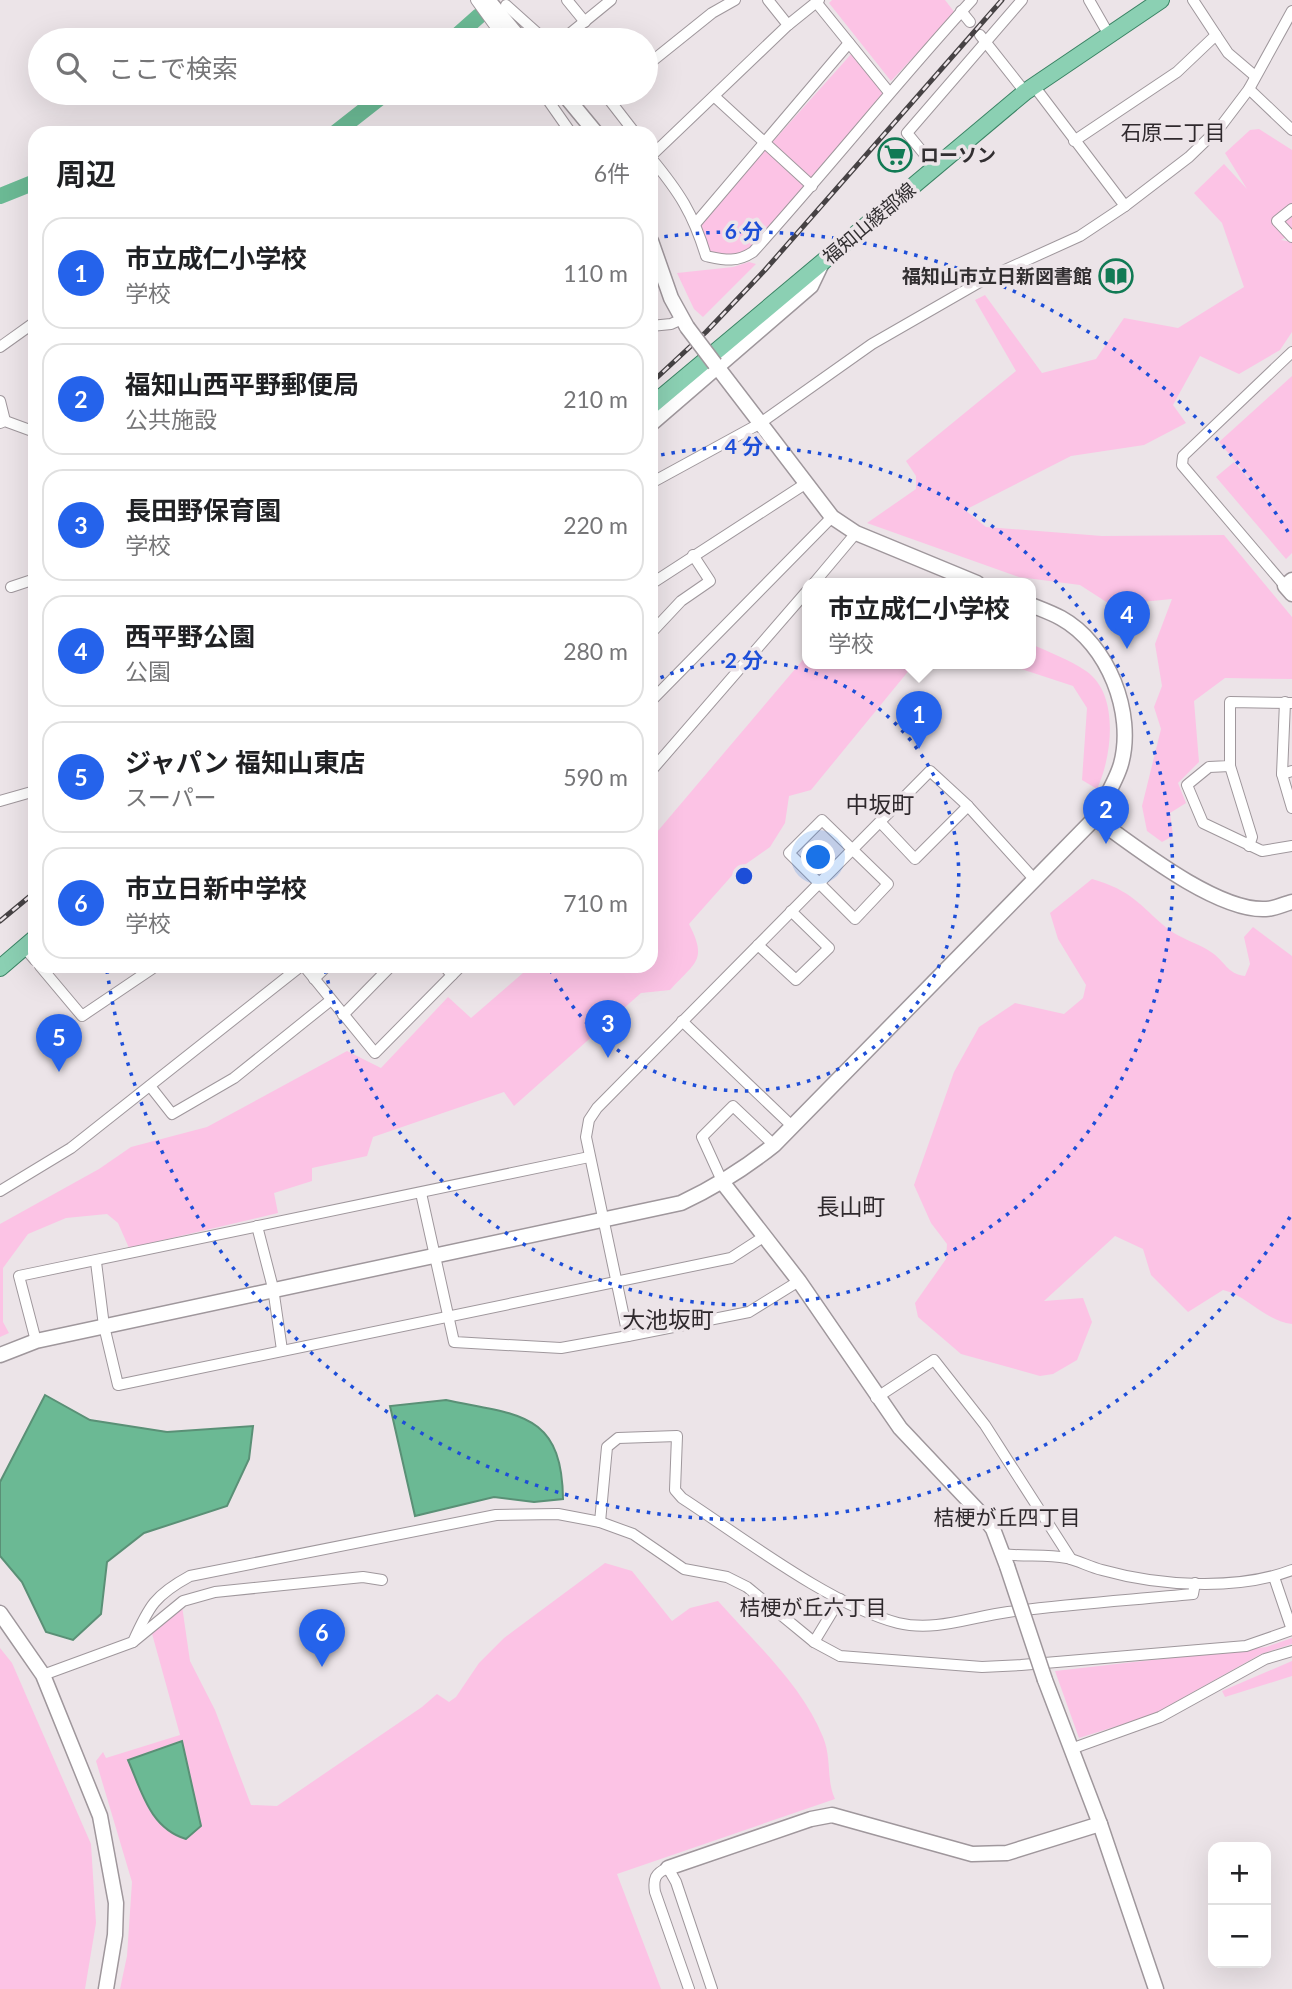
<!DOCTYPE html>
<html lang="ja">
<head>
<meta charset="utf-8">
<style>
  :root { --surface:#fff; --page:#f2f2f2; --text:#202124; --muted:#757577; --line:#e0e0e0; --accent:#2563eb }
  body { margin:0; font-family:Lato,"Noto Sans JP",sans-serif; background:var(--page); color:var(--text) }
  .controls { position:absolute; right:21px; bottom:21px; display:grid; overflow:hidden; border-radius:14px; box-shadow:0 7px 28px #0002 }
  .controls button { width:63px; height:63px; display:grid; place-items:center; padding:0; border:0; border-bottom:2px solid var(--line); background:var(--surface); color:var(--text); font:35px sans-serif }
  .you { position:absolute; left:819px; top:858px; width:24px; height:24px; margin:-18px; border:5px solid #fff; border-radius:50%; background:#1a73e8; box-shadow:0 0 0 10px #1a73e833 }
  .badge { display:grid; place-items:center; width:46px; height:46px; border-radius:50%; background:var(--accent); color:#fff; font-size:23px; font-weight:700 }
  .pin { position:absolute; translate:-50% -58px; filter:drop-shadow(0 2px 4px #0008) }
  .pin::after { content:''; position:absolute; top:37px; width:24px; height:21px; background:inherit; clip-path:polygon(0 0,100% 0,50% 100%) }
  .popup { position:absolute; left:802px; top:578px; width:234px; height:91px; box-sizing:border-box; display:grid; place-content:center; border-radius:14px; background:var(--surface); filter:drop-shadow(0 2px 5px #0005); font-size:23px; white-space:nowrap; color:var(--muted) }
  .popup b { font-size:26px; color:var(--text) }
  .popup::after { content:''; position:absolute; left:50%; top:100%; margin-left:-14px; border:14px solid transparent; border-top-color:var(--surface) }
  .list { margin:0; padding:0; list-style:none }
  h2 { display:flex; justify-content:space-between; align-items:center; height:91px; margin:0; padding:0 28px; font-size:30px }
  h2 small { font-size:23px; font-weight:400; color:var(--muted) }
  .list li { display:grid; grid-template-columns:46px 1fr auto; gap:21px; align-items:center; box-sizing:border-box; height:112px; margin:0 14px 14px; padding:0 14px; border:2px solid var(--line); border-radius:21px }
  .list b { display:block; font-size:26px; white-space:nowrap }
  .list p { margin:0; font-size:23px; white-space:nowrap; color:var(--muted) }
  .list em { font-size:23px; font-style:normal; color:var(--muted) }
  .icon { flex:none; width:38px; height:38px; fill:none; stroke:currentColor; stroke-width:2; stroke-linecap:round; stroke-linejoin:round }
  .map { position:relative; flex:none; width:1292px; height:1989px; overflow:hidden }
  .search { position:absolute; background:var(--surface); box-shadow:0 7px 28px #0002; left:28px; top:28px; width:630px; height:77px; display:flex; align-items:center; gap:18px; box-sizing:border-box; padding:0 24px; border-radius:38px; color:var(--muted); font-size:26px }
  .panel { position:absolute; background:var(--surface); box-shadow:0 7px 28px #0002; left:28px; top:126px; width:630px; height:847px; border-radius:21px }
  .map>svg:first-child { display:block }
  .green { fill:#fcc3e5 }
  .water { fill:#6bb994; stroke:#5a9076; stroke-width:2 }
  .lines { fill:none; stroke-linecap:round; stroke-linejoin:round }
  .river { stroke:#6bb994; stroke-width:16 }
  .street-casing { stroke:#9f979c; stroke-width:12 }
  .secondary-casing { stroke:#9f979c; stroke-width:17 }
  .primary-casing { stroke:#3a8364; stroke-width:18 }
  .street { stroke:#fff; stroke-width:10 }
  .secondary { stroke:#fff; stroke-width:14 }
  .primary { stroke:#8bd0b3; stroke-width:16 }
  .rail-casing { stroke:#464244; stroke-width:5 }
  .rail { stroke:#ece4e8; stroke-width:2.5; stroke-dasharray:8; stroke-linecap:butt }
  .secondary-bridge-casing { stroke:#9f979c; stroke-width:17; stroke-linecap:butt }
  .secondary-bridge { stroke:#fff; stroke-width:14 }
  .ring { fill:none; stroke:#1d4ed8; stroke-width:3.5; stroke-dasharray:3.5 7 }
  .labels { text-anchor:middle; stroke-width:7; stroke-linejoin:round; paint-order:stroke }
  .poi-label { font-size:19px; font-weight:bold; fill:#322f31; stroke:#ece4e8; text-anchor:start }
  .street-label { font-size:19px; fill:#322f31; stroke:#ece4e8 }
  .neighbourhood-label { font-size:21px; fill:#2f292d; stroke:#ece4e8 }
  .quarter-label { font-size:23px; fill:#2f292d; stroke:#ece4e8 }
  .centre { fill:#1d4ed8; stroke:#ece4e8; stroke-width:3.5 }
  .ring-label { font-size:21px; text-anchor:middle; font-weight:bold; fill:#1d4ed8; stroke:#ece4e8; stroke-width:7; stroke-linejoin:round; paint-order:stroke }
</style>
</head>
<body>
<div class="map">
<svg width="1292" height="1989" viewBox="0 0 1292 1989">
  <rect width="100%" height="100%" fill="#ece4e8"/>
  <g class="green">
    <path d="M832,0h113l10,13 -64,68 -62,-78z"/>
    <path d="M853,52l35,42 -140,157 -17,5 -21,-4 -10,-29z"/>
    <path d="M1259,129l33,21v84l-11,6 11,2v90l-12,18 -41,24 -39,-18 -27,49 13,18 -42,22 -73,11 -106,54 21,17 116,9 122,-1 68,82v62l-67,-1 -31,23 5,61 -21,21 8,20 -16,10 3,23 -11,6 -15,-11 -5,-25 19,-77 -7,-22 8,-21 -7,-42 17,-45 -61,6 -31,-20 -61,-8 -152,-54 49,-34v-13l-10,-15 110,-90 -41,-71 10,-5 57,78 54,-14 28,-41 54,10 66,-41 -22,-64 -28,-30 30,-29 23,25 -22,-36 25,-23z"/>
    <path d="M749,262l7,2 -53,53 -9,-8 -17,-36 56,-6z"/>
    <path d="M1292,376v177l-6,6 -70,-82 18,-15 54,62 -69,-82z"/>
    <path d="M1031,644c18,8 39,16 55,27 34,23 26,86 11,118l-15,-9 5,-72 -14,-22 -70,-23h28z"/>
    <path d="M807,655v8h108l-104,127 -22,6 -4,27 -15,24 -34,24 -47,53c19,37 6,38 -19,66l-29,3 -127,113 -10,-14 -131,45 -6,19 -55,12v13l-38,12 4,20 -149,35 -11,-25 -11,-9 -41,4 -38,16 -25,34v54l6,11 -9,4v-113l99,-55 32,-22 76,-20 140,-76 34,17 67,-71 23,21 60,-52h120v-127z"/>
    <path d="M1092,879c41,12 46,25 76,50 13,10 30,14 43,23 14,9 16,22 34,24l5,-12 -6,-27 9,-10 39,29v368c-27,-3 -44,-28 -69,-34l-35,22 -37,-37 -8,-26 -28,-13 -71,65 39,-3 9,24 -15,38 -24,14 -13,2 -79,-22 -43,-37 -3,-14 31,-44 1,-15 -16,-21 -17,-38 40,-113 25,-45 36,-24 49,11 19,-16 3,-13 -28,-46 -8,-26z"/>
    <path d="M605,1563l27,8 40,50 18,-13 28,-7c37,42 84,84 105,136 9,22 3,43 12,62l-218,75 44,115h-541l7,-33 5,-74 -36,-121 7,-9 3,6 74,-23 -29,-105 31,-24 8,55 25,49 36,95 26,1 145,-99 15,-13 12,8 7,-5 23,-34 25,-25z"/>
    <path d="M1292,1638v6l-31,10 -109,61 -73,23 -24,-67 211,-24z"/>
    <path d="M0,1648l12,15 79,181 5,79 -11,66h-85z"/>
    <path d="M1292,1661v15l-67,21 -3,-6z"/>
  </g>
  <g class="water">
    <path d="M45,1395l45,25 77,12 86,-6 -4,33 -22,47 -83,27 -37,29 -6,52 -28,26 -27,-8 -24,-50 -22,-26v-74z"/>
    <path d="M446,1400c71,15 116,11 117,99l-29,3 -40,-5 -79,19 -25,-110z"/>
    <path d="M182,1741l19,85 -15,13c-36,-11 -44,-47 -58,-79z"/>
  </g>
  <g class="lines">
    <g class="river">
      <path d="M452,40l27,-24"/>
      <path d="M335,133l51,-40"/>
      <path d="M0,196l35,-14"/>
    </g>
    <defs>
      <g id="street">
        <path d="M476,0l29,40"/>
        <path d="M567,0l18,22"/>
        <path d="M768,0l20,25"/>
        <path d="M1089,0l20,35"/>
        <path d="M816,2l72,89"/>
        <path d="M506,5l39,35"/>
        <path d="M961,11l9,11"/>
        <path d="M980,35l45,57"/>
        <path d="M1216,35l12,18 27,23"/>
        <path d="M562,40l49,-40"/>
        <path d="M646,66l66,-53 23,-13"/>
        <path d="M1034,86l91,120"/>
        <path d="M1249,89l43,41"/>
        <path d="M543,93l28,40"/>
        <path d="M604,93l31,40"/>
        <path d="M715,97l97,89"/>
        <path d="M1074,141l103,-69 39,-37 -23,-35"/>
        <path d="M651,156l137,-131 31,-25"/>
        <path d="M651,158c28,34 42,55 55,98 19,4 30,7 47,-4 75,-83 144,-170 219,-252"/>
        <path d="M934,166l-27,-33 115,-133"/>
        <path d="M1292,209l-15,12 15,16"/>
        <path d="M696,223l153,-180"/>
        <path d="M651,326l20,-2 11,-5"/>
        <path d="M0,347l35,-25"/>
        <path d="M0,401l5,20"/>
        <path d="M0,423l5,-2 30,11"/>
        <path d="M651,483l108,-59 113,-80 113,-65 95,-43 45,-30 64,-49 32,-31 28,-37 43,-78"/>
        <path d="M814,583l42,-50"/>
        <path d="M651,584l154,-100"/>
        <path d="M1285,586l-103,-121 1,-9 109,-104"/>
        <path d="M11,587l24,-8"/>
        <path d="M651,633l30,-32 29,-20 -17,-26"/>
        <path d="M651,701l181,-184"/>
        <path d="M1292,703l-62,-1v64l-21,1 -22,18 16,38 59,28 30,-5"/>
        <path d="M1230,766l22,71 -3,9"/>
        <path d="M651,771l156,-180"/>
        <path d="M1292,771l-10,3 10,34"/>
        <path d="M1282,774l3,-72"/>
        <path d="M0,801l35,-10"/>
        <path d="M822,820l66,64 -33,35 -66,-66z"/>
        <path d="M881,823l34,36 53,-53"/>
        <path d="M758,945l38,35 33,-32 -38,-37"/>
        <path d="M24,947l11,13"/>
        <path d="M40,966l42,50 74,-50"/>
        <path d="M304,966l71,87 86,-87"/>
        <path d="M444,966l8,9"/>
        <path d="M314,979l13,-13"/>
        <path d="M343,1015l48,-49"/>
        <path d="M682,1021l111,106"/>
        <path d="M150,1086l22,28 62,-36 97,-78"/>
        <path d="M723,1183l-21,-46 31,-31 41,39"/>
        <path d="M0,1191l71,-43 230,-182"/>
        <path d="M421,1193l33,149 107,6 67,-12 121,-24 50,-31"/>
        <path d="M257,1226l16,62 9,62"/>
        <path d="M96,1262l8,64 14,59 613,-127 34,-22"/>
        <path d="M628,1336l-42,-199 3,-17 8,-12 333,-337 38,35 67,74"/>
        <path d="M36,1341l-17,-65 570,-119"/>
        <path d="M876,1398l58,-38 51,65 86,134"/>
        <path d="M600,1522l7,-75 11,-9 59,-2 -2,54 7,8c60,39 148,107 216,125 37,9 73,-6 110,-11 61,-8 123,-12 185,-18l2,-11"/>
        <path d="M1003,1554c22,3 42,0 64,4 12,3 23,9 35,12 57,16 135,21 190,0"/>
        <path d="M1274,1577l18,53"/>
        <path d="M133,1642c16,-36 22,-47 57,-66l306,-61 62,-1 42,8 33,12 51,35 43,8 20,10 67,55 26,14 142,11 39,-2 225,-19 46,-16"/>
        <path d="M814,1642l26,-43"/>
        <path d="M43,1675l90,-33 50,-41 32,-9 148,-15 19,3"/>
        <path d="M1071,1749l89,-32 105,-58 27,-8"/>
        <path d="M689,1989l-34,-97c-2,-13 0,-19 13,-24l8,14 36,107"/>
      </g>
      <g id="secondary">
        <path d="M488,0l33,40"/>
        <path d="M563,93l33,40"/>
        <path d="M651,241l20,57 16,29"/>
        <path d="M715,364l117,153 24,16 121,50"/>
        <path d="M651,424l160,-138 11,-23"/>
        <path d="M1292,580l-7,6 7,8"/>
        <path d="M1095,818c39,28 122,94 171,91 8,0 18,-5 26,-7"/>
        <path d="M723,1183l76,98 101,147 84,89 9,12 14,37"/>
        <path d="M0,1355l36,-14 645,-138c34,-16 63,-34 93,-58l321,-327c8,-17 21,-36 26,-54 14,-51 -13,-120 -60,-146 -9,-5 -20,-9 -30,-13"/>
        <path d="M0,1613l43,62 57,141 16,87 -1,32 -9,54"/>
        <path d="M1045,1680l55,144 56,165"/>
        <path d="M668,1868l143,-49 21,-4 140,39 35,-1 93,-29"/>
      </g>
      <g id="primary">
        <path d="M651,406l374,-314 136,-92"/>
        <path d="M0,968l35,-30"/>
      </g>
    </defs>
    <use href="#street" class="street-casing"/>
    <use href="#secondary" class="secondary-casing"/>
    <use href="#primary" class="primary-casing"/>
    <use href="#street" class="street"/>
    <use href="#secondary" class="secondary"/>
    <use href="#primary" class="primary"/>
    <defs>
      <g id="rail">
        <path d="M651,383l55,-51 59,-62 237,-270"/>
        <path d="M0,921l35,-29"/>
      </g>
    </defs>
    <use href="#rail" class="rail-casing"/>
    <use href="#rail" class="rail"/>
    <defs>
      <g id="secondary-bridge">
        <path d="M687,327l28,37"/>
        <path d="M1007,1566l38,114"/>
      </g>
    </defs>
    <use href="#secondary-bridge" class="secondary-bridge-casing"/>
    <use href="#secondary-bridge" class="secondary-bridge"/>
  </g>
  <g class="ring">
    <path d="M651 682A215 215 0 1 1 549 967"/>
    <path d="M651 457A429 429 0 1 1 325 969"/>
    <path d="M1290 1217A644 644 0 0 1 107 971M654 238A644 644 0 0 1 1290 535"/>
  </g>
  <defs>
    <symbol id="supermarket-ring" viewBox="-11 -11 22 22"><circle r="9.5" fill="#ece4e8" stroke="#117a54" stroke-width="1.5"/><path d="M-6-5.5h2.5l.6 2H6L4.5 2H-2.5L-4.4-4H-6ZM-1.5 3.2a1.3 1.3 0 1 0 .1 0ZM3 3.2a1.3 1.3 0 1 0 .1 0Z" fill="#117a54"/></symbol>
    <symbol id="library-ring" viewBox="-11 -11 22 22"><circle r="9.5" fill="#ece4e8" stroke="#117a54" stroke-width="1.5"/><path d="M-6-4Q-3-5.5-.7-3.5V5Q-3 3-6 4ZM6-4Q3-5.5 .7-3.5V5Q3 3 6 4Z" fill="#117a54"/></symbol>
  </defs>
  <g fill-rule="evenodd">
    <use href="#supermarket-ring" x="876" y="136" width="38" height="38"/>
    <use href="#library-ring" x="1097" y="257" width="38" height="38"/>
  </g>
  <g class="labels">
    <g class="poi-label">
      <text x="920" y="162">ローソン</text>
      <text x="1092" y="283" text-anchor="end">福知山市立日新図書館</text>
    </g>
    <g class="street-label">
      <text transform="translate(869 223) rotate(-40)" y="7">福知山綾部線</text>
    </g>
    <g class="neighbourhood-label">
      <text x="1173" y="140">石原二丁目</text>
      <text x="1007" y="1525">桔梗が丘四丁目</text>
      <text x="813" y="1615">桔梗が丘六丁目</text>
    </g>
    <g class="quarter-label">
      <text x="880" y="813">中坂町</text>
      <text x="851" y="1215">長山町</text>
      <text x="668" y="1328">大池坂町</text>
    </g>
  </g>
  <circle cx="744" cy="876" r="10" class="centre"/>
  <g class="ring-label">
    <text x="744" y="239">6 分</text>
    <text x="744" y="454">4 分</text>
    <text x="744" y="668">2 分</text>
  </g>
</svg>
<div class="controls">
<button>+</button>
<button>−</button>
</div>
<div class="you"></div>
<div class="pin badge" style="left:919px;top:749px">1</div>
<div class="popup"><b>市立成仁小学校</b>学校</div>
<div class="pin badge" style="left:1106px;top:844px">2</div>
<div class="pin badge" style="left:608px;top:1058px">3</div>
<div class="pin badge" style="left:1127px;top:649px">4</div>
<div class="pin badge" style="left:59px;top:1072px">5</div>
<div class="pin badge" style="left:322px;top:1667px">6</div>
<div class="search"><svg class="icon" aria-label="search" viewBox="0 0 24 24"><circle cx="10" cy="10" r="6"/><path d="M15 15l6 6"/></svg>ここで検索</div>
<section class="panel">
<h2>周辺<small>6件</small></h2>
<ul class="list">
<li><span class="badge">1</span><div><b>市立成仁小学校</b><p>学校</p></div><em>110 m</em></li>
<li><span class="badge">2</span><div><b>福知山西平野郵便局</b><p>公共施設</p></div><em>210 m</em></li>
<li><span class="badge">3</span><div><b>長田野保育園</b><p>学校</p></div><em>220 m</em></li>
<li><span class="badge">4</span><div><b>西平野公園</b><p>公園</p></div><em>280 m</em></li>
<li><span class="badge">5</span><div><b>ジャパン 福知山東店</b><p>スーパー</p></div><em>590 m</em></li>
<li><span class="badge">6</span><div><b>市立日新中学校</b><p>学校</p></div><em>710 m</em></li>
</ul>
</section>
</div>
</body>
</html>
